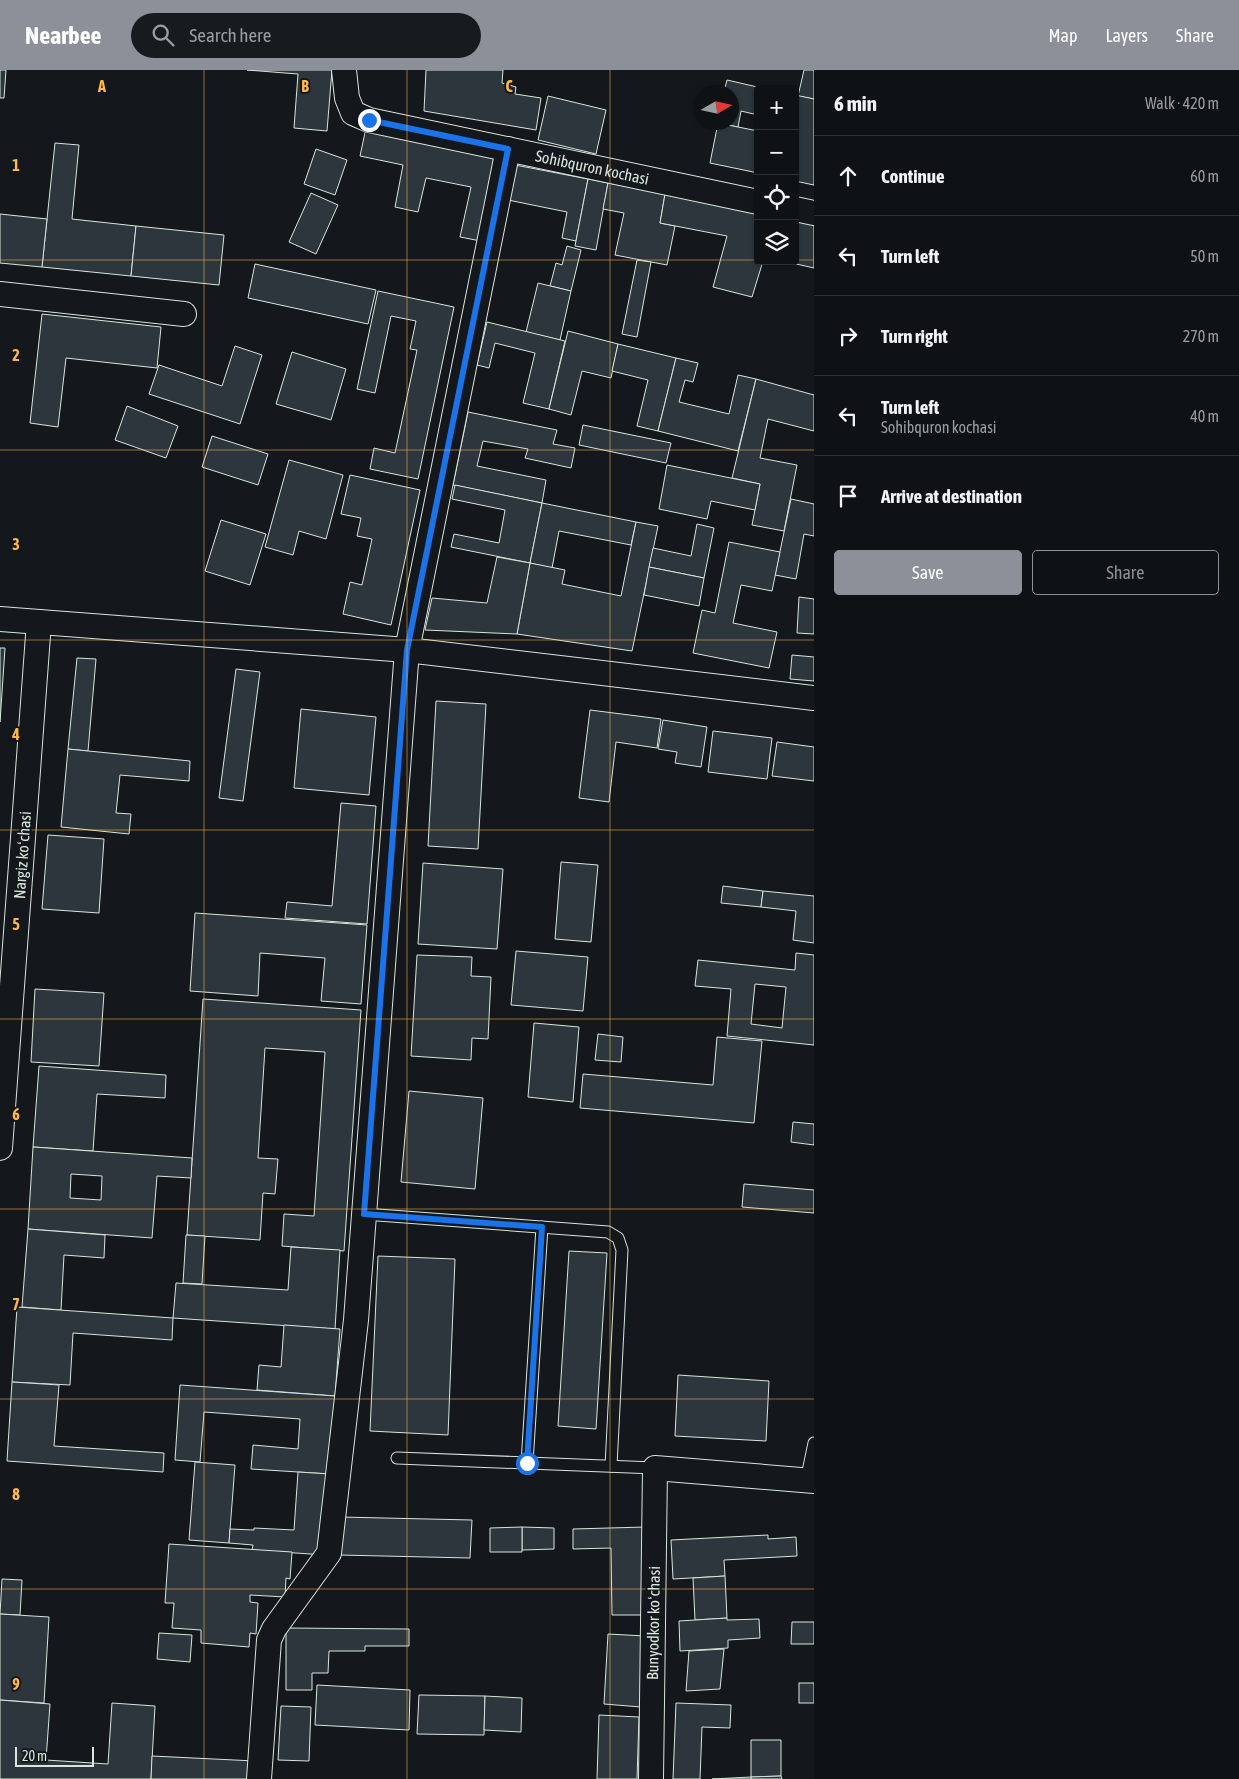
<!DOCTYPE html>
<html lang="en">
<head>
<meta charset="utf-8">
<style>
  :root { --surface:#0f1215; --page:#181b1e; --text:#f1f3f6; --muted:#9b9ea0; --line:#2f3234; --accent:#8c9099 }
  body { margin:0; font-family:"Asap Condensed",sans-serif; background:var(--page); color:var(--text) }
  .controls { position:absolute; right:15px; top:15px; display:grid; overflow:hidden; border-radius:5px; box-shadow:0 1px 4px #0004 }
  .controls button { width:45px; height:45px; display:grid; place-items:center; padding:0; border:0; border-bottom:1px solid var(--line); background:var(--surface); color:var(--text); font:25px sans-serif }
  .compass { position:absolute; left:694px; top:15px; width:45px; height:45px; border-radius:50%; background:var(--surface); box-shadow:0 1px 4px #0004; rotate:81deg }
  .scale { position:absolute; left:15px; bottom:12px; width:79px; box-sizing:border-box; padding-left:5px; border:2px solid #d8e6dc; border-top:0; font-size:14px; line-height:18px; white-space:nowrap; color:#d8e6dc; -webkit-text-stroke:4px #14181c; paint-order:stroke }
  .stop { position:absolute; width:15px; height:15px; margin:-11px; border:4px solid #1a73e8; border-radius:50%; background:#fff }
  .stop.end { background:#1a73e8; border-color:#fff; box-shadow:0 1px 5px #0008 }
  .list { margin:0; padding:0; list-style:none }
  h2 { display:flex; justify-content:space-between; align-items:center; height:65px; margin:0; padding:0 20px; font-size:21px }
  h2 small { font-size:16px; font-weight:400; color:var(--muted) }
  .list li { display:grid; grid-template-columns:32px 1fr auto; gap:15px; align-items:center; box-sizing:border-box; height:80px; padding:0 20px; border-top:1px solid var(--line) }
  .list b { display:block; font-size:19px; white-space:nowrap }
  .list p { margin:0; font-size:16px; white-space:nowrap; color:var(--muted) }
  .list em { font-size:16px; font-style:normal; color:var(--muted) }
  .actions { display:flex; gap:10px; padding:15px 20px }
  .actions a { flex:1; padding:11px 0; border:1px solid var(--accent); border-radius:5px; text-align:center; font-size:18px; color:var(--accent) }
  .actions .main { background:var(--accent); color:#fff }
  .icon { flex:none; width:28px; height:28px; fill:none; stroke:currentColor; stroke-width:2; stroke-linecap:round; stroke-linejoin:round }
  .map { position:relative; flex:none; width:814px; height:1709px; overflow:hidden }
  header { display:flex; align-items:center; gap:30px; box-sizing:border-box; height:70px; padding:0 25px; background:var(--accent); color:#fff }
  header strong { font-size:24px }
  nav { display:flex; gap:28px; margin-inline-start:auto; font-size:18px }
  .search { width:350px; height:45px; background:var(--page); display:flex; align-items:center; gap:12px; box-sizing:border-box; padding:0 18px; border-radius:28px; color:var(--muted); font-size:19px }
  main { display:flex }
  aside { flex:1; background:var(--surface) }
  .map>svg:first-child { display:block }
  .building { fill:#2c363c; stroke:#d8e6dc; fill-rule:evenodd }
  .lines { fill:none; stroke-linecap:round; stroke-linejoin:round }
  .lane-casing { stroke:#d8e6dc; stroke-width:13 }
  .street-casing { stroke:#d8e6dc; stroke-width:26 }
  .lane { stroke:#14181c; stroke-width:11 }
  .street { stroke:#14181c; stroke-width:24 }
  .route { stroke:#1a73e8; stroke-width:6 }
  .grid { fill:none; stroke:#ffb74d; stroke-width:1; stroke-opacity:0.55 }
  .labels { text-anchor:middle; stroke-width:4; stroke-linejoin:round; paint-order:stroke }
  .street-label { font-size:16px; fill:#d8e6dc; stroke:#14181c }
  .grid-label { font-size:16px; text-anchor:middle; font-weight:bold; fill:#ffb74d; stroke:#14181c; stroke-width:4; stroke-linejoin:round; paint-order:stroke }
</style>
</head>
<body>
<header>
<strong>Nearbee</strong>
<div class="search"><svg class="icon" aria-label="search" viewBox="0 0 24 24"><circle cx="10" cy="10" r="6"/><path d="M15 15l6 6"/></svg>Search here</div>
<nav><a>Map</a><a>Layers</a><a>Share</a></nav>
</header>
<main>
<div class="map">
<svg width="814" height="1709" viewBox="0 0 814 1709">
  <rect width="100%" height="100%" fill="#14181c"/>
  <g class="building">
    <path d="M0,0h6l-2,28h-4z"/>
    <path d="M247,0h85l-5,61 -33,-3 4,-54z"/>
    <path d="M426,0h77l-1,13 14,4 -1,7 26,4 -5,32 -112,-19z"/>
    <path d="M804,0h10v29l-16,-3z"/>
    <path d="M727,10l39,9h-8v26l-17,-4 -3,16 -20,-4 14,-1v-30h-8z"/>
    <path d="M795,25l19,4v86l-19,-4z"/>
    <path d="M548,26l58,14 -10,44 -58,-14z"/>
    <path d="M718,53l40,8v42l-48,-10z"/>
    <path d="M366,58l137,28 -17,86 -26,-5 11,-50 -45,-9 -8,34 -23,-5 8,-42 -43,-9z"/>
    <path d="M55,73l24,2 -7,74 64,7 -5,50 -89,-9z"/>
    <path d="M316,79l31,11 -12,35 -31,-11z"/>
    <path d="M510,94l78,15 -12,62 -14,-3 5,-26 -64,-13z"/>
    <path d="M588,109l20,4 -12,67 -21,-4z"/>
    <path d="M608,113l57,11 -5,29 15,3 -8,39 -52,-10 9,-42 -21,-4z"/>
    <path d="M311,123l27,12 -22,49 -27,-12z"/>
    <path d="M665,124l93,16v51h5l-11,36 -39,-10 14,-51 -67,-13z"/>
    <path d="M0,144l47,5 -5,48 -42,-4z"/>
    <path d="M795,149l19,4v45l-31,-7h12z"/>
    <path d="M136,156l88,9 -5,50 -88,-9z"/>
    <path d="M567,176l14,4 -10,41 -21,-5 6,-23 6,2z"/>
    <path d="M637,190l14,2 -14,75 -15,-3z"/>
    <path d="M255,194l121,26 -8,34 -120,-26z"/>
    <path d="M538,213l33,8 -11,49 -34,-8z"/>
    <path d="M378,221l76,16 -36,172 -48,-10 4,-21 21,5 22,-103 -7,-1 6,-28 -25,-5 -16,77 -18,-4z"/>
    <path d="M42,244l119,13 -4,41 -91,-10 -8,69 -28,-4z"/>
    <path d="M487,252l78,19 -16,68 -26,-6 12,-50 -40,-10 -6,25 -12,-3z"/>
    <path d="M568,261l50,13 -7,34 -29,-7 -11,44 -22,-6z"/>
    <path d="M618,274l58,14 -18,73 -21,-5 11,-46 -36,-9z"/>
    <path d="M235,276l27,9 -22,69 -91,-30 10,-29 63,21z"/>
    <path d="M292,282l54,17 -15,51 -55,-16z"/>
    <path d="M676,288l22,5 -5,19 -8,-2 -6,22 50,12 9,-39 18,4 -18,72 -80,-20z"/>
    <path d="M756,309l58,16v36l-46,-12 -8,39 37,7 -13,66 -32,-6 8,-41 -28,-6z"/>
    <path d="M127,336l51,20 -12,32 -51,-18z"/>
    <path d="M468,342l89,18 -4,14 22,4 -4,20 -46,-10 3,-9 -45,-8 -6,25 69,14 -4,23 -89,-18z"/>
    <path d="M583,355l88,18 -5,20 -87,-18z"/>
    <path d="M212,366l56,18 -10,31 -56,-18z"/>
    <path d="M289,390l54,15 -17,64 -27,-8 -6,24 -28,-8z"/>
    <path d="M667,395l93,19 -5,26 -44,-9 -4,18 -48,-10z"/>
    <path d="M350,405l70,15 -29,135 -48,-11 7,-32 12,3 10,-46 -15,-3 4,-18 -20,-4z"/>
    <path d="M455,415l87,18 -12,60 -79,-16 3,-13 45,9 6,-33 -53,-11z"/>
    <path d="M791,429l23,5v32l-10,-2 -8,45 -21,-4z"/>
    <path d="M542,433l94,19 -5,23 -72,-14 -7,37 -22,-5z"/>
    <path d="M221,450l45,14 -16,51 -45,-14z"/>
    <path d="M636,452l22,4 -26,125 -115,-17 13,-71 35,7 -3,14 59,12z"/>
    <path d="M697,454l17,4 -10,50 -55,-11 4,-19 38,8z"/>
    <path d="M729,472l51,10 -8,39 -31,-6 -8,38 44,9 -8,36 -76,-15 9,-43 13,3z"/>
    <path d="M497,487l33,6 -13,71 -92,-4 7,-32 55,5z"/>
    <path d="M649,497l55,11 -5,28 -55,-11z"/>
    <path d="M799,527l15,2v35l-17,-1z"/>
    <path d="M0,578h5l-5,74z"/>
    <path d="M792,585l22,2v24l-24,-2z"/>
    <path d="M77,588l19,1 -8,92 -20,-2z"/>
    <path d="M236,599l24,3 -17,129 -24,-3z"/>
    <path d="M436,631l50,3 -8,145 -50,-3z"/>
    <path d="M301,639l75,8 -7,78 -75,-7z"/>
    <path d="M590,640l71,9 -4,29 -41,-6 -7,60 -30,-4z"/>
    <path d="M663,650l44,7 -6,40 -26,-4 2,-11 -19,-3z"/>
    <path d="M713,661l59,7 -5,41 -59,-7z"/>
    <path d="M777,672l37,5v34l-42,-5z"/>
    <path d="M68,679l122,12 -1,20 -69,-6 -4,38 15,1 -2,20 -68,-7z"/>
    <path d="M341,733l35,3 -9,118 -82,-6 2,-16 45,4z"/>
    <path d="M48,765l56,4 -5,74 -57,-4z"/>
    <path d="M561,792l37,3 -7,77 -36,-3z"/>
    <path d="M423,793l80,6 -6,80 -79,-5z"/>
    <path d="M723,816l40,5 -2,16 -40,-4z"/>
    <path d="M763,821l51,5v47l-21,-3 3,-29 -35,-4z"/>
    <path d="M195,843l172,12 -6,79 -40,-3 4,-43 -65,-5 -2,43 -68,-5z"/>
    <path d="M516,881l72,6 -5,54 -72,-6z"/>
    <path d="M796,883l18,2v90l-87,-9 4,-47 -36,-3 3,-26 97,10zM755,914l31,3 -4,41 -31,-4z"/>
    <path d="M417,885l55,2 -1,19 20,1 -3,62 -16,-1 -1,22 -60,-4z"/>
    <path d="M35,919l69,4 -5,73 -68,-4z"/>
    <path d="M203,929l158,11 -17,241 -62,-5 2,-32 30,2 11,-164 -60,-4 -7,110 20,1 -3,35 -12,-1 -3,47 -73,-5z"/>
    <path d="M534,953l45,4 -6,75 -45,-5z"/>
    <path d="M598,964l25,3 -2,25 -26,-2z"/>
    <path d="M717,967l45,4 -8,82 -174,-15 3,-34 130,11z"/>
    <path d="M39,996l127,9 -1,23 -68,-4 -4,57 -60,-4z"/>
    <path d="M409,1021l74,7 -8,91 -74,-7z"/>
    <path d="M793,1052l21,2v21l-23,-3z"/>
    <path d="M33,1077l159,11 -1,20 -34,-2 -5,62 -124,-9zM71,1104l31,2 -1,24 -31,-2z"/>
    <path d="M744,1114l70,6v23l-72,-6z"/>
    <path d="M28,1159l77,6 -1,23 -40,-3 -3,55 -39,-3z"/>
    <path d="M186,1165l19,1 -3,48 -19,-1z"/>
    <path d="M291,1177l49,3 -5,79 -162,-11 3,-35 112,7z"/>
    <path d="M569,1181l38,2 -11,176 -38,-3z"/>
    <path d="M378,1186l77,3 -7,176 -78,-4z"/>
    <path d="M17,1237l156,11 -1,22 -99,-7 -3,52 -58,-3z"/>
    <path d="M284,1255l56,4 -5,67 -78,-6 2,-25 22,2z"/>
    <path d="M678,1305l91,6 -3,60 -91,-5z"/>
    <path d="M12,1312l47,3 -5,61 110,7 -1,19 -156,-11z"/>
    <path d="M180,1315l155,11 -5,78 -79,-5 2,-24 45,4 2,-30 -96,-7 -4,50 -25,-2z"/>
    <path d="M195,1392l40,3 -6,78 -40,-3z"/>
    <path d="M298,1402l32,2 -5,81 -73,-5 1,-5 -24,-2 1,-14 24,1v-2l40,2z"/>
    <path d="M340,1447l132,3 -2,38 -131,-3z"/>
    <path d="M522,1457l32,1v21l-32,1z"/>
    <path d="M522,1457v25h-32v-24z"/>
    <path d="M645,1457l1,88h-34l-1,-67 -38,1v-20z"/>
    <path d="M768,1465v4l28,-2 1,19 -73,4 1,16 -52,3 -2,-39z"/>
    <path d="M169,1474l123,8 -2,27 -4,-1 -1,19 -35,-2v7l8,1 -2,31 -6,-1 -1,14 -48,-4v-13l-29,-2 2,-25h-9z"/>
    <path d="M725,1506l2,42 -32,2 -2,-42z"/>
    <path d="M2,1509l20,1 -2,35 -20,-1z"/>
    <path d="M0,1544l49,3 -5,86 -44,-3z"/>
    <path d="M727,1548v2l32,-1 1,19 -32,2v8l-48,3 -1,-30z"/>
    <path d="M792,1552h22v22h-23z"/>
    <path d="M286,1558l123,1v17h-44v5h-36l-1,22h-16v17h-26z"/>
    <path d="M159,1563l33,2 -2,27 -33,-3z"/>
    <path d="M608,1564l37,2 -4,71 -37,-3z"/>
    <path d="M724,1579l-4,40 -34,2 3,-40z"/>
    <rect x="799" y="1613" width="15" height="20"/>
    <path d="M317,1615l93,5 -1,40 -94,-5z"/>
    <path d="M419,1625l66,1 -1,39 -67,-1z"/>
    <path d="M485,1626l37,2 -1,34 -37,-2z"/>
    <path d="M0,1630l50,4 -4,56 62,4 4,-61 43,3 -4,73h-151z"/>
    <path d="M676,1633l55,2 -1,23 -28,-1 -2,52h-27z"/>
    <path d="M281,1636l30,1 -2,54 -31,-1z"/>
    <path d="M599,1645l40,2 -2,62h-40z"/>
    <path d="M751,1670h30v36l-30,1z"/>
    <path d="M152,1686l103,5 -1,18h-103z"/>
    <path d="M781,1706l1,3h-31v-2z"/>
    <path d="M751,1707v2h-39z"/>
  </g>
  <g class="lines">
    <defs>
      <g id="lane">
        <path d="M364,1144l244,18 10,6 4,12 -11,216"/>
        <path d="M397,1388l258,10"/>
        <path d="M527,1393l15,-236"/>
        <path d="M806,1411l8,-38"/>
      </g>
      <g id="street">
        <path id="s1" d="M344,0l3,28 6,15 16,7 389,82"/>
        <path d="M795,139l19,4"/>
        <path d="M0,224l184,20"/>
        <path d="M0,549l407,31 407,48"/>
        <path d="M0,1078l39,-526"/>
        <path d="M259,1709l10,-139 5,-11 55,-76 27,-233 51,-670 101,-501"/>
        <path d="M651,1709l4,-311 159,13"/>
      </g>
    </defs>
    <use href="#lane" class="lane-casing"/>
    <use href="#street" class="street-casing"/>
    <use href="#lane" class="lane"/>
    <use href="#street" class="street"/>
  </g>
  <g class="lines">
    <path class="route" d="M369,50l139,29 -101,501 -43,564 178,13 -15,236"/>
  </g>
  <path class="grid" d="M204,0v1709M407,0v1709M610,0v1709M0,190h758M795,190h19M0,380h814M0,570h814M0,760h814M0,949h814M0,1139h814M0,1329h814M0,1519h814"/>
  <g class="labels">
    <g class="street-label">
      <text dy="6" stroke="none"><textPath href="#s1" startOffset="290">Sohibquron kochasi</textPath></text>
      <text transform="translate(22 785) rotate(-86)" y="6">Nargiz koʻchasi</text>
      <text transform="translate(653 1553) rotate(-89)" y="6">Bunyodkor koʻchasi</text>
    </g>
  </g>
  <g class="grid-label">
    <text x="102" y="22">A</text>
    <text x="305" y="22">B</text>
    <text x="509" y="22">C</text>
    <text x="16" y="101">1</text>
    <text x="16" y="291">2</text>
    <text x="16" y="480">3</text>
    <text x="16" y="670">4</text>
    <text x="16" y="860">5</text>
    <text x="16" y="1050">6</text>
    <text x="16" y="1240">7</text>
    <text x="16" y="1430">8</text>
    <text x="16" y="1620">9</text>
  </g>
</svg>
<div class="controls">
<button>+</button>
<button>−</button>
<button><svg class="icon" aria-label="locate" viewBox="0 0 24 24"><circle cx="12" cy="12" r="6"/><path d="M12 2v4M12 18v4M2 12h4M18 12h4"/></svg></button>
<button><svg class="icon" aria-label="layers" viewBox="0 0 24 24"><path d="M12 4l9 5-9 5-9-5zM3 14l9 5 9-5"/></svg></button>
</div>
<svg class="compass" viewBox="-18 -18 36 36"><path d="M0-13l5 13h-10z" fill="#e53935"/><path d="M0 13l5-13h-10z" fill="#9b9ea0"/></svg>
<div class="scale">20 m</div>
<div class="stop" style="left:527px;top:1393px"></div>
<div class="stop end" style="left:369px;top:50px"></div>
</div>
<aside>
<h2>6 min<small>Walk · 420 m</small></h2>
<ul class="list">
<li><svg class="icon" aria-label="ahead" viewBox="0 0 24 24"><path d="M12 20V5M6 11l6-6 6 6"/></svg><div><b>Continue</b></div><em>60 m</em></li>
<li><svg class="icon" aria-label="left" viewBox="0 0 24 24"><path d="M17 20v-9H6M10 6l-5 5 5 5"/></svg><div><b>Turn left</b></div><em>50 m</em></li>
<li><svg class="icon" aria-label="right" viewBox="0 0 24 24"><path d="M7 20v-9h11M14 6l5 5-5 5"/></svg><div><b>Turn right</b></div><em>270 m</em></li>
<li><svg class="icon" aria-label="left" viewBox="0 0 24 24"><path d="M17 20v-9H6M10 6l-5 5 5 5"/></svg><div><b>Turn left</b><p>Sohibquron kochasi</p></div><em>40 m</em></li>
<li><svg class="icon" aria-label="arrive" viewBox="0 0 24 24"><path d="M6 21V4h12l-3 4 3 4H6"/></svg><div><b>Arrive at destination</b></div></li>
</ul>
<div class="actions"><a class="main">Save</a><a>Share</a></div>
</aside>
</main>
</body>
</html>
